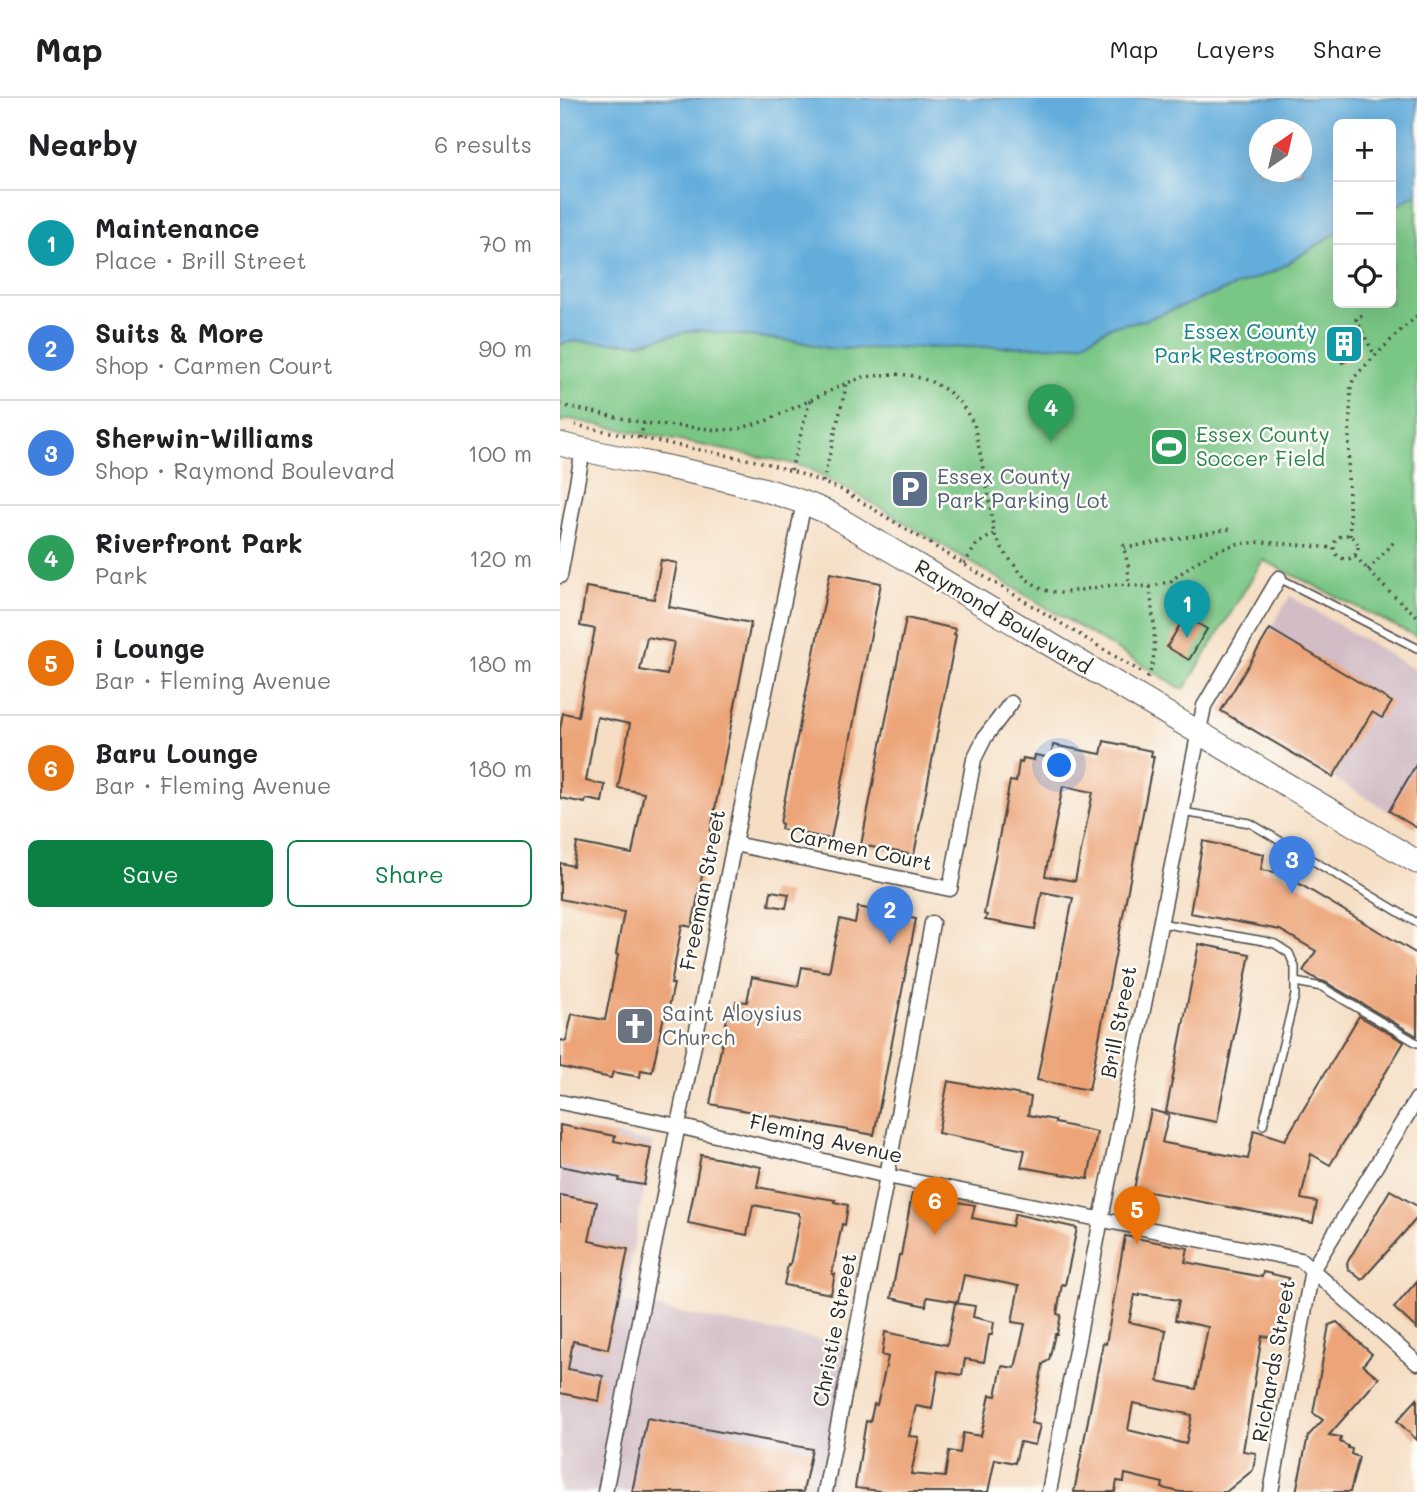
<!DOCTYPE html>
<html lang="en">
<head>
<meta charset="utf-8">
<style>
  :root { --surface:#fff; --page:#f6f6f6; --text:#202124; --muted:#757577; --line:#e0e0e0; --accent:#0b8043 }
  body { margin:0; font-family:Mali,sans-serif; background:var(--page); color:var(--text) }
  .controls { position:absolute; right:21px; top:21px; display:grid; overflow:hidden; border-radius:10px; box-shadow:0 7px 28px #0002 }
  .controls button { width:63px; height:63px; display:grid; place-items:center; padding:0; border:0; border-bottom:2px solid var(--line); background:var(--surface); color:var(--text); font:35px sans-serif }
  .compass { position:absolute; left:689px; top:21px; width:63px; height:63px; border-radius:50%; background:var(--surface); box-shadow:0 7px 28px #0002; rotate:34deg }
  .you { position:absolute; left:500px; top:668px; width:24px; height:24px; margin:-18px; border:5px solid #fff; border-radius:50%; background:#1a73e8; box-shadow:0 0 0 10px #1a73e833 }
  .badge { display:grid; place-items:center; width:46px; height:46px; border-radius:50%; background:var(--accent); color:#fff; font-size:23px; font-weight:700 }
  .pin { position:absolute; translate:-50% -58px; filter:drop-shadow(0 2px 4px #0008) }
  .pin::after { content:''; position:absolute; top:37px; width:24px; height:21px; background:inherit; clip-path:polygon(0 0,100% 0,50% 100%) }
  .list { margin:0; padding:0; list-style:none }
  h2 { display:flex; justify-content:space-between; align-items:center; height:91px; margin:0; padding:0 28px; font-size:30px }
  h2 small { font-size:23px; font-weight:400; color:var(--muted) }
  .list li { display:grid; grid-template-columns:46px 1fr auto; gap:21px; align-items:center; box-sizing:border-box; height:105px; padding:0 28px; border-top:2px solid var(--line) }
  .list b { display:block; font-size:26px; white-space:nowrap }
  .list p { margin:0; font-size:23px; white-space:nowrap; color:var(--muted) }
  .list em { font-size:23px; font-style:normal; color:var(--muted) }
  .actions { display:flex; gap:14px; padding:21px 28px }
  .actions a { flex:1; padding:16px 0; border:2px solid var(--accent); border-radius:10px; text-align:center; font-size:24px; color:var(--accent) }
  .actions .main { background:var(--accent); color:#fff }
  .icon { flex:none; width:38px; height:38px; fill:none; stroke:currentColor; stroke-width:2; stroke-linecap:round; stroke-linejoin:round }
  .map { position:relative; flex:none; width:857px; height:1394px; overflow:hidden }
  header { display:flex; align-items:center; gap:42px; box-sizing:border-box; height:98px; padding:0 35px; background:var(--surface); border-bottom:2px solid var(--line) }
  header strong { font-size:33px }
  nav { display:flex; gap:38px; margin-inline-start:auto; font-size:24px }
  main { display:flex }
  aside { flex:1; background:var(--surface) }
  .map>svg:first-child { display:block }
  .industrial { fill:#d2bdc6 }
  .green { fill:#79c685; stroke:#527858; stroke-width:2 }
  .water { fill:#64addc; stroke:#486c84; stroke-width:2; fill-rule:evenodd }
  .building { fill:#eca478; fill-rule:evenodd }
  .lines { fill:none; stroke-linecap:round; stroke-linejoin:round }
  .lane-casing { stroke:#494642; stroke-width:10 }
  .street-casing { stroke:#494642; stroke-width:17 }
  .primary-casing { stroke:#494642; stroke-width:25 }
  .path { stroke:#494642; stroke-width:3.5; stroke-dasharray:2 5; stroke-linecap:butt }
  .lane { stroke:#fff; stroke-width:7 }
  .street { stroke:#fff; stroke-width:14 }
  .primary { stroke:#fff; stroke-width:23 }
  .labels { text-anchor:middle; stroke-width:5; stroke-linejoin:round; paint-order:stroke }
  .culture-label { font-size:21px; fill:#0d838f; stroke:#fdfcf7; text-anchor:end }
  .leisure-label { font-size:21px; fill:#27864d; stroke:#fdfcf7; text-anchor:start }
  .service-label { font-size:21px; fill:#4e5e75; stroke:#fdfcf7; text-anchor:start }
  .street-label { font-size:21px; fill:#2b2b2b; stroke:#fdfcf7 }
  .worship-label { font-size:21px; fill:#5b616d; stroke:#fdfcf7; text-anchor:start }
</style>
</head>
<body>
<header>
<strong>Map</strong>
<nav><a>Map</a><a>Layers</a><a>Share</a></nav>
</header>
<main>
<aside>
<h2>Nearby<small>6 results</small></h2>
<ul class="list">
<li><span class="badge" style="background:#0f9aa8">1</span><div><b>Maintenance</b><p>Place · Brill Street</p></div><em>70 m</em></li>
<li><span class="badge" style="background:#3f7fe0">2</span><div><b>Suits &amp; More</b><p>Shop · Carmen Court</p></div><em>90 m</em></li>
<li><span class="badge" style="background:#3f7fe0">3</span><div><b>Sherwin-Williams</b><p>Shop · Raymond Boulevard</p></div><em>100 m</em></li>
<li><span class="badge" style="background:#2e9e5b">4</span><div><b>Riverfront Park</b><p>Park</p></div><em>120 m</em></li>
<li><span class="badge" style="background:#e8710a">5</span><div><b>i Lounge</b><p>Bar · Fleming Avenue</p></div><em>180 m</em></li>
<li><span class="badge" style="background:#e8710a">6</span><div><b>Baru Lounge</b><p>Bar · Fleming Avenue</p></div><em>180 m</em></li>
</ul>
<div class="actions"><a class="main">Save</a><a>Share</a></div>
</aside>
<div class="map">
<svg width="857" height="1394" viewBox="0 0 857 1394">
  <rect width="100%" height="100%" fill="#fdfcf7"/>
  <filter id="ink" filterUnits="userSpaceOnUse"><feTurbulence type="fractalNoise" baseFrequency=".0143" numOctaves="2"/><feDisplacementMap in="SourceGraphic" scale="14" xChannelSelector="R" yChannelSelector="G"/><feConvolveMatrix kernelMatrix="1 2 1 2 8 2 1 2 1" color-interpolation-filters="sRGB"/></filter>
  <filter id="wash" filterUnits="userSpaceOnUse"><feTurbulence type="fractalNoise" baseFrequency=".00686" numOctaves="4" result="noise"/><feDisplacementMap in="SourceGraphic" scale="28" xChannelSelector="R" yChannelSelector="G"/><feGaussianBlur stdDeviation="1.57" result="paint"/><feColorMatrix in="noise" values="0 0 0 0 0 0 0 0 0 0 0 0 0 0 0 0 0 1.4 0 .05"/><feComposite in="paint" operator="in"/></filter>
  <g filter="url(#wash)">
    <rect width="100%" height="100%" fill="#f5dec4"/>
    <g class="industrial">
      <path d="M730,498l127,75v157l-196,-117z"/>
      <path d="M0,1026l93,19 -30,159 232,45 -24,145h-271z"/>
    </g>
    <path class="green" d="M857,96v443l-154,-77 -79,130 -327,-196 -47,-25 -24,-7 -217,-43 -9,3v-78l15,-3 63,2 58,-13 105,12 30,7 231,-3 20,-3 30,-17 33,-6 130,-49 63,-39v71h53v-94z"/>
    <path class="water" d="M0,0h857v96l-26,15v-85h-53v108l-63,39 -130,49 -33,6 -30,17 -20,3 -231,3 -30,-7 -105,-12 -58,13 -63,-2 -15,3zM699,32h42v42h-42z"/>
    <g id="blocks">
      <g class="building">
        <path d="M787,227l14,29 -19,9 -14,-28z"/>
        <path d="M101,462l16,3 -8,44 82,16 -59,304 -10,-2 -11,59h3l-6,28 -3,-1 -13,61 -11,-2 -1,7 -27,-5 -2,6 -51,-11v-27l6,1 6,-27 33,6 13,-65 -2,-1 8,-42 -64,-13v-36l13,3 4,-23 55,11 12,-61 -26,-5 12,-64 -33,-7 -11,64 19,4 -3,17 -16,-3 -1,4 -25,-5v-69l3,-16 15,3 11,-57 6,-30 -15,-3 6,-39 68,12zM87,539l27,5 -7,33 -27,-5z"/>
        <path d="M270,475l51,10 -50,256 -50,-10 1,-5 -2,-1z"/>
        <path d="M625,518l22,13 -18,31 -22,-13z"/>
        <path d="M346,520l50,11 -2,5 2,1 -42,220 -53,-10z"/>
        <path d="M710,531l122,73 -10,16 -10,-6 -39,65 -112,-66z"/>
        <path d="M544,643l48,10 -1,5h3l-65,334 -52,-10 36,-182 -31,-6 -7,37 -50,-9 2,-5 -3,-1 26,-133 6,1 3,-20 3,1 1,-5 11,2 1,-5 16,3 2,-13 48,9zM503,688l30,6 -18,89 -30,-5z"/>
        <path d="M857,665v65l-28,-17z"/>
        <path d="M643,743l61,13 -3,16 20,3 136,81v82l-92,-54 -7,-2 -15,-9 13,-20 -36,-21 -90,-17z"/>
        <path d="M211,793l18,3 -3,14 -17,-3z"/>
        <path d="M298,809l58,12 -42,216 -164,-31 19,-97 6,1 1,-7 11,1 5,-25 46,9 4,-19 27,5 11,-53 15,4z"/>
        <path d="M639,846l51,10 -33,168 -51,-10z"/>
        <path d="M799,918l45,26 -74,123 -19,-11 -10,45 16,3 -4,21 -179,-34 17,-79 18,5 -7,27 3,1 83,16 6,-29 31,10z"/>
        <path d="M388,983l83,16 -3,18 27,5v3l42,9 -9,47 -67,-12 4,-17 -87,-17z"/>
        <path d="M0,1027l55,11 -1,5 37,7 -7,37 -25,-4 1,-3 -60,-12z"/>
        <path d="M141,1057l60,12 -4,20 59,11 1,-1 18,3 -1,2 14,3 -3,20 -3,-1 -10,50h3l-4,20 -47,-9 4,-21 2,1 10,-49 -2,-1v-2l-45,-8 -6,30 -59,-12z"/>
        <path d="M830,1092l27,16v12l-55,62 -14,-11 -1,-6z"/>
        <path d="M352,1096l63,11 -3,13 40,8 3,-12 62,14 -12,57 -3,-1 -5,30 4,1 -4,19h-2l-6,26 -6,4 -12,59 9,2 -5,20 -15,-3 -5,21 -20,-4 -7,33h-99l-34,-4 11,-67 4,1 4,-18 3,1 11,-48 -6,-2 3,-23 62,13 8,-42 20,3 -2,11 21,5 -2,13h-3l-5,27 -19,-3 -3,16 -24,-4 -6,38 -16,-3 -7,30 10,1 -8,37 34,3 4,-26 11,2 3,-20 18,3 9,-41 6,1 6,-30 13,2 10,-44 -13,-2 7,-36 -55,-11 -6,27 -31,-5 -1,9 -35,-8 8,-43h2z"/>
        <path d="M0,1097l37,7 -8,39 39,8 -20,100 -35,-8 -5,28 35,7 -4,25 -39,-8z"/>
        <path d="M565,1138l63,12 -3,14 77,15 1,-5 26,6 -11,60 -16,-2 -19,115 13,2 -3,17 -27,22h-46l-18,-4 1,-5 -38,-9 -1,8 -7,-1 -2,11h-41l29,-149 3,1zM580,1196l39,6 -4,20 33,7 -12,62 -38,-8 8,-51 -37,-8 6,-27 5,1zM573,1305l59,12 -6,29 -58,-14z"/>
        <path d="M857,1183v48l-23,-21z"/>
        <path d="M777,1224l35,32 -9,11 16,13 -50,57 12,2 -1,5 8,4v2l4,1 -1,5 8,3 -9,35h-54l12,-56 15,-16 -10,-7 16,-88z"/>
        <path d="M857,1301v41l-20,-19z"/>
        <path d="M87,1320l165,31 -9,43h-171z"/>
      </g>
    </g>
  </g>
  <g filter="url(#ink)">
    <use href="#blocks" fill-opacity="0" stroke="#494642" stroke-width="2"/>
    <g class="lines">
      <defs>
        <g id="lane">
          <path d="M719,480l138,70"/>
          <path d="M622,714l68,11 167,100"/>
          <path d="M600,825l104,18 11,3 14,9 6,14v28l-32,130"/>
          <path d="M735,884l27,5 95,56"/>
        </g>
        <g id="street">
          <path d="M0,478l23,-126"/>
          <path d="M174,746l216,45 24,-130 11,-22 26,-34"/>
          <path d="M0,1004l118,24 209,50 414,84 116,103"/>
          <path d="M45,1394l127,-638 72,-352"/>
          <path d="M265,1394l62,-316 45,-253"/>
          <path d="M489,1394l52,-273 103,-513 75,-128"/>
          <path d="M711,1394l41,-222 105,-171"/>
        </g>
        <path id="primary" d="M0,346c89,23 182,31 267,68l590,350"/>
      </defs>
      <use href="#lane" class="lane-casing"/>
      <use href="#street" class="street-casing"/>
      <use href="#primary" class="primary-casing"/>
      <g class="path">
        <path d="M802,217l-6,4 19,37"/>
        <path d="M0,307l84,18 76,7 18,-1 30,-9 79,-37 17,-6 28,-3 18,1 20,6 18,10 14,14 12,19 15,74 5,36 13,22 18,22 18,12 17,3 60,-9 30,3 21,-6 22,-17 23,-13 21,-7 25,-2 72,6"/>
        <path d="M15,327l191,38 35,11 41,16 299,182"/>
        <path d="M80,340l4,-15"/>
        <path d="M231,372l19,-70"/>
        <path d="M263,384l24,-99"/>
        <circle cx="786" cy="449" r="12"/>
        <path d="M790,438l-2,-65 3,-85 3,-8 6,-7 40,-40 17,-15"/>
        <path d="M563,446l5,21 1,19"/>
        <path d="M564,450l106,-19"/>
        <path d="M795,458l33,35 29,25"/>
        <path d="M404,466l13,-20 17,-10"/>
        <path d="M808,472l27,-29"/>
        <path d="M611,483l23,19"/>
        <path d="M587,578l1,1c12,-24 4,-64 2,-90"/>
      </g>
      <use href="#lane" class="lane"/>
      <use href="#street" class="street"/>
      <use href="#primary" class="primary"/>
    </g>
  </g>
  <defs>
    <symbol id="building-square" viewBox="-11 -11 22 22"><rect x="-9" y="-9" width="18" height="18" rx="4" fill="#0f9aa8" stroke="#fdfcf7"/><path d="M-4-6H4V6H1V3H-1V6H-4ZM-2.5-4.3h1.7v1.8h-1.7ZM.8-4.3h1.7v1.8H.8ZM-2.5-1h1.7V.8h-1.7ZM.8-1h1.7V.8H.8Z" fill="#fff"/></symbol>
    <symbol id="stadium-square" viewBox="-11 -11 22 22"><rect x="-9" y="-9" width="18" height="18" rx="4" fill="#2e9e5b" stroke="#fdfcf7"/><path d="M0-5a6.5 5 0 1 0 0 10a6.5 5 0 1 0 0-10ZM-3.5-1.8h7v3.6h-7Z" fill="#fff"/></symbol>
    <symbol id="parking-square" viewBox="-11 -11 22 22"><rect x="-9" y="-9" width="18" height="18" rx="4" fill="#5c6f8a" stroke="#fdfcf7"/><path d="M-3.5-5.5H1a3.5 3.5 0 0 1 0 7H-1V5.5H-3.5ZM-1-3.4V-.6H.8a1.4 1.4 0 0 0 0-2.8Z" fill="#fff"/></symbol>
    <symbol id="church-square" viewBox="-11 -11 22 22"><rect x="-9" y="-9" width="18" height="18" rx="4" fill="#6b7280" stroke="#fdfcf7"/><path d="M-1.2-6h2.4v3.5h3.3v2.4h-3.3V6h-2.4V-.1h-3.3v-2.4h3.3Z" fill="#fff"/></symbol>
  </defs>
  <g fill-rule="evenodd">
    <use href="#building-square" x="762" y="224" width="44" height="44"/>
    <use href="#stadium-square" x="587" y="327" width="44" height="44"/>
    <use href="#parking-square" x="328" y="369" width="44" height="44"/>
    <use href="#church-square" x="53" y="906" width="44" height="44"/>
  </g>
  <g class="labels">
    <g class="culture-label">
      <text x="757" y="241">Essex County<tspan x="757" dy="24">Park Restrooms</tspan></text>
    </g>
    <g class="leisure-label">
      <text x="636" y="344">Essex County<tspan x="636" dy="24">Soccer Field</tspan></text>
    </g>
    <g class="service-label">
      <text x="377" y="386">Essex County<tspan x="377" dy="24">Park Parking Lot</tspan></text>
    </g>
    <g class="street-label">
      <text transform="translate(443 519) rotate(31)" y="7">Raymond Boulevard</text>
      <text transform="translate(301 751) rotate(12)" y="7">Carmen Court</text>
      <text transform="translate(143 792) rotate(-79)" y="7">Freeman Street</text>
      <text transform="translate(559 924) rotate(-79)" y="7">Brill Street</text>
      <text transform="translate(266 1041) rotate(13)" y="7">Fleming Avenue</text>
      <text transform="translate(275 1232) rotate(-79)" y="7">Christie Street</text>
      <text transform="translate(714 1263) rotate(-80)" y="7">Richards Street</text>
    </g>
    <g class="worship-label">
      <text x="102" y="923">Saint Aloysius<tspan x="102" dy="24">Church</tspan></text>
    </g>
  </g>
</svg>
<div class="controls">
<button>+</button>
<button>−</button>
<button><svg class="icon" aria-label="locate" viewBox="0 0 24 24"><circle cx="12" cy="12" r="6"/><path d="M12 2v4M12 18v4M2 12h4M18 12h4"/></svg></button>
</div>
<svg class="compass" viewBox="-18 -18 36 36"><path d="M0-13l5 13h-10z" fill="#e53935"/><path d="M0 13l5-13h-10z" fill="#757577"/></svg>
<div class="you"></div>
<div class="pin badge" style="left:627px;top:540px;background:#0f9aa8">1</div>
<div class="pin badge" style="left:330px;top:846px;background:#3f7fe0">2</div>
<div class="pin badge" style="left:732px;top:796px;background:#3f7fe0">3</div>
<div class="pin badge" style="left:491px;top:344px;background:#2e9e5b">4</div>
<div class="pin badge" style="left:577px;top:1146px;background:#e8710a">5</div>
<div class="pin badge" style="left:375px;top:1137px;background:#e8710a">6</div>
</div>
</main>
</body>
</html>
